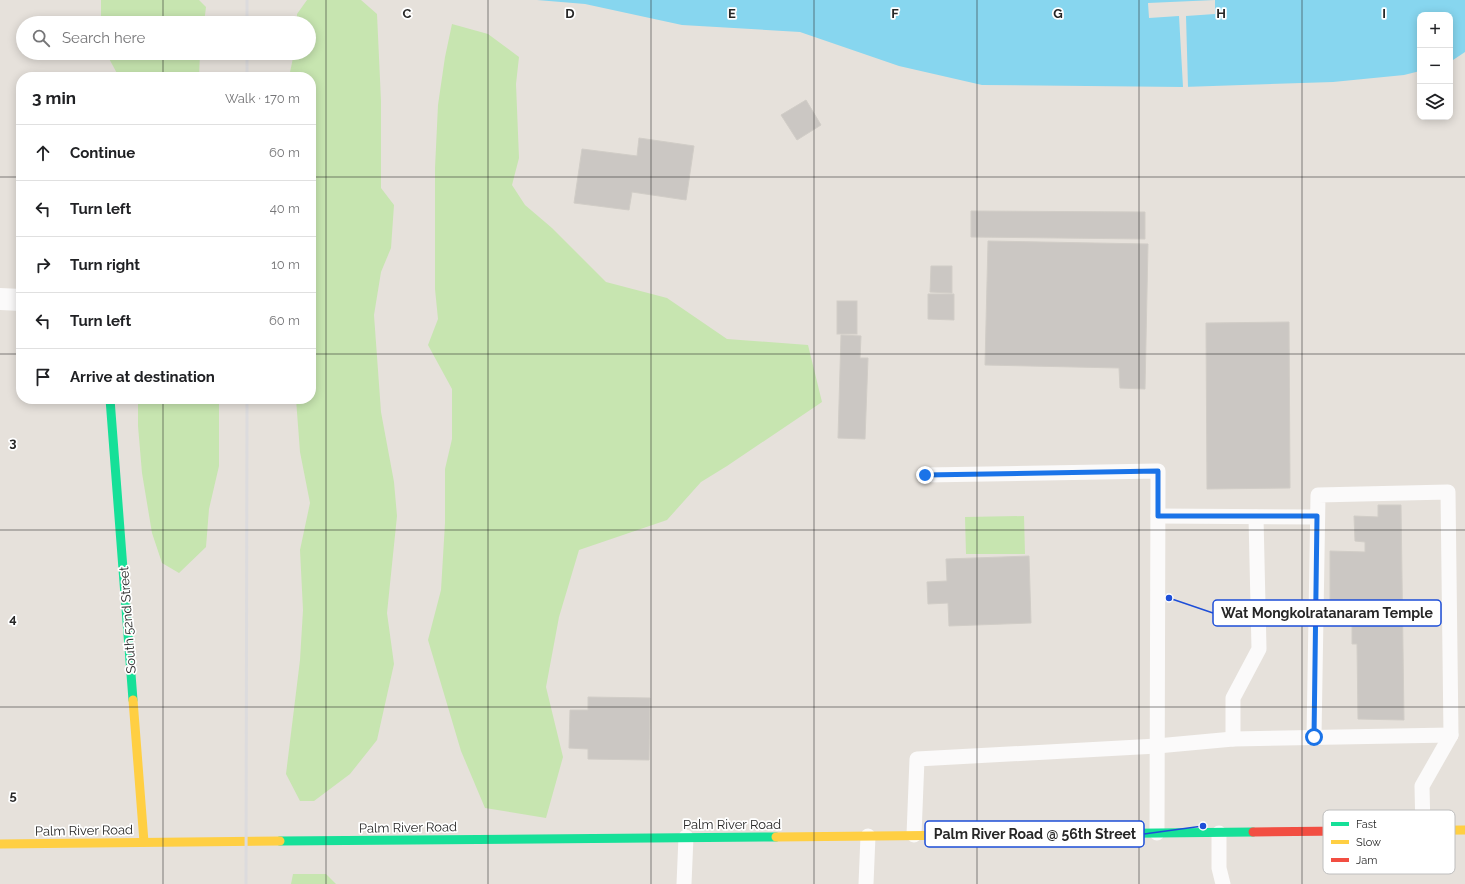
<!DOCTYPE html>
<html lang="en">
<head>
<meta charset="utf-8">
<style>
  :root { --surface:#fff; --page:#f2f2f2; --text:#202124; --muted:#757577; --line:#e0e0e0 }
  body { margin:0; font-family:Raleway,sans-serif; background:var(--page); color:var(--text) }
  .controls { position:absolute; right:12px; top:12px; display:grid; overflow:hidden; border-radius:8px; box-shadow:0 2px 10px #0003 }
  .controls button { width:36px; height:36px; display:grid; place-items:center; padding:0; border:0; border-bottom:1px solid var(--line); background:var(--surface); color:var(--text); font:20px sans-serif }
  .stop { position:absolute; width:12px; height:12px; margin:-9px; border:3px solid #1a73e8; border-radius:50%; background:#fff }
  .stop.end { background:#1a73e8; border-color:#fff; box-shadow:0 1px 4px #0008 }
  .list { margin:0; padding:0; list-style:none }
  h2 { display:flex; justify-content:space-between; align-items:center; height:52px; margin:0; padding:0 16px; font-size:17px }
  h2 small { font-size:13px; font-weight:400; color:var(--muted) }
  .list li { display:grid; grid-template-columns:26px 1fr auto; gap:12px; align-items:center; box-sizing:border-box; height:56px; padding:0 16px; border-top:1px solid var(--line) }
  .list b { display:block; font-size:15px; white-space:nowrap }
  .list em { font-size:13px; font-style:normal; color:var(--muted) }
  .icon { flex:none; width:22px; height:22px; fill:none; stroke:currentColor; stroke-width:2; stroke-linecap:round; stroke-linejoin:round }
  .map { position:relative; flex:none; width:1465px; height:884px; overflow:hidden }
  .search { position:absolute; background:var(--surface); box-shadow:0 2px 10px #0003; left:16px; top:16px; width:300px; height:44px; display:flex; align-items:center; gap:10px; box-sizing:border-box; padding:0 14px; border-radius:22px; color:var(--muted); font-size:15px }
  .panel { position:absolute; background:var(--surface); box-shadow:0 2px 10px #0003; left:16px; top:72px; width:300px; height:332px; border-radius:16px }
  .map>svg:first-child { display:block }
  .green { fill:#c7e5b0 }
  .water { fill:#87d6ef }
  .pier { fill:#e6e1db }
  .building { fill:#cbc7c3; stroke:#d1cdc7 }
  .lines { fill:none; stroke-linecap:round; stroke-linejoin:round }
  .lane { stroke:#fbfafa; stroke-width:15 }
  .street { stroke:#fbfafa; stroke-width:22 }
  .fast { stroke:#16e098; stroke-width:9 }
  .slow { stroke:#ffcf43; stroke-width:9 }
  .jam { stroke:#f24e42; stroke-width:9 }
  .rail { stroke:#dcdbdd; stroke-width:3 }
  .route { stroke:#1a73e8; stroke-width:5 }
  .grid { fill:none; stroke:#272727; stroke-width:1; stroke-opacity:0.55 }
  .labels { text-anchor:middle; stroke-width:3.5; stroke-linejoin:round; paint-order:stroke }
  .street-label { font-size:13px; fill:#272727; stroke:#fff }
  .key { fill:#fff; stroke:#bebebe; stroke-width:1 }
  .key-label { font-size:11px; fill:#272727 }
  .grid-label { font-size:13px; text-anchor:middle; font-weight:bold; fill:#272727; stroke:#fff; stroke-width:3.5; stroke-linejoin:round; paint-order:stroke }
  .leader { fill:none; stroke:#1d4ed8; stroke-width:1.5 }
  .callout-dot { fill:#1d4ed8; stroke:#fff; stroke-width:1.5 }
  .callout { fill:#fff; stroke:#1d4ed8; stroke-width:1.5 }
  .callout-label { font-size:14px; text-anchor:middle; font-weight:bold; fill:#272727 }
</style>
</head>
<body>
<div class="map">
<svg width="1465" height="884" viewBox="0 0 1465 884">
  <rect width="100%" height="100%" fill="#e6e1db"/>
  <g class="green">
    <path d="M101,0h98l7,7 -2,16h-103z"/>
    <path d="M307,0h54l16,14 4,87v87l13,17 -3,43 -10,24 -7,43 7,97 13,70 3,34 -10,97 7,51 -17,76 -27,34 -36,27h-14l-14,-27 14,-114 3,-50 -3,-60 10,-47 -10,-51 -4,-53h15v-322h-22l5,-24h15v-30h-12v-9z"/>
    <path d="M452,24l36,10 31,23 -3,27 3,74 -7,27 13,20 27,23 54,54 61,16 60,41 81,6 14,57 -95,64 -26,16 -34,38 -88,30 -20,67 -13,70 17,70 -17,61 -61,-10 -24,-57 -33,-111 13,-50 4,-67v-54l7,-30v-50l-24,-44 10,-26 -3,-30v-121l3,-63 7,-48z"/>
    <path d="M106,53h94l-1,24h-80z"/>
    <path d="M138,399h81v67l-10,43 -3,38 -27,26 -17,-10 -10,-30 -10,-60 -4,-47z"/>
    <path d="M1024,516l1,38h-59l-1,-37z"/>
    <path d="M293,874h33l10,10h-45z"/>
  </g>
  <path class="water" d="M537,0h928v52l-15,10v-47h-30v56l-16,4 -71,7 -150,5 -201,-2 -83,-19 -99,-34 -118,-7 -97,-21z"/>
  <path class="pier" d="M1215,0v14l-29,2 2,71h-5l-4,-71 -30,2 -1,-15z"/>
  <g class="building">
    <path d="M806,100l15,25 -24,15 -16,-25z"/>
    <path d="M639,138l55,8 -8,54 -54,-8 -3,18 -55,-7 8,-54 55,7z"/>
    <path d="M971,211l174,1v27l-174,-2z"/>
    <path d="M988,241l160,3 -3,145 -25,-1 -1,-20 -134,-3z"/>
    <path d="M931,266h21v27l-22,-1z"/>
    <path d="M928,294h26v26l-26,-1z"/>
    <rect x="837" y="301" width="20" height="33"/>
    <path d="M1289,322l1,166 -83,1 -1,-166z"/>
    <path d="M841,335l20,1 -1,22h8l-3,81 -27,-1z"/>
    <path d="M1378,505h23l3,215 -46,-1 -1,-75h-5v-24h12v-9h-34v-60l35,1v-10l-10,-1 -1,-25 24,1z"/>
    <path d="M1029,556l2,67 -82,3 -1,-23 -20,1 -1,-22 20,-1 -1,-22z"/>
    <path d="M588,697l62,1 -1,62 -61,-1v-10l-19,-1 1,-38h18z"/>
  </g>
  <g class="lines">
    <g class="lane">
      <path d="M925,475l233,-4 -1,362"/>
      <path d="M1158,516l159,1"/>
      <path d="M1314,737l4,-242 130,-3 3,243 -29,51 1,45"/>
      <path d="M1233,739v-41l26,-49 -3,-132"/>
      <path d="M1219,833v35l4,16"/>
      <path d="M914,835l3,-76 240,-13 76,-7 218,-4"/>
      <path d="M684,884l2,-47"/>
      <path d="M866,884l2,-48"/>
    </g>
    <path class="street" d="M0,299l21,1"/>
    <g class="fast">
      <path d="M110,399l23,301"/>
      <path d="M974,835l279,-3"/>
      <path d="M280,841l496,-4"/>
    </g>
    <g class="slow">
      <path d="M133,700l11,142"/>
      <path d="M1345,831l120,-1"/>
      <path d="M776,837l198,-2"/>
      <path d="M0,844l280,-3"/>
    </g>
    <path class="jam" d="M1253,832l92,-1"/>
    <g class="rail">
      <path d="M247,23v-23"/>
      <path d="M247,77v-24"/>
      <path d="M246,884l1,-485"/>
    </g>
  </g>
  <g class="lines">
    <path class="route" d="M925,475l233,-4v45h159l-3,221"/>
  </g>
  <path class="grid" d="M163,0v23M326,0v884M488,0v884M651,0v884M814,0v884M977,0v884M1139,0v884M1302,0v884M163,53v24M0,177h21M311,177h1154M0,354h21M311,354h1154M163,399v485M0,530h1465M0,707h1465"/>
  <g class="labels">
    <g class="street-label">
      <text transform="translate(127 620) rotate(-94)" y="5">South 52nd Street</text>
      <text x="732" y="829">Palm River Road</text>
      <text transform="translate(408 827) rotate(-1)" y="5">Palm River Road</text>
      <text transform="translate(84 830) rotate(-1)" y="5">Palm River Road</text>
    </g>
  </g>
  <rect x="1323" y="810" width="132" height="64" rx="6" class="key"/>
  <rect x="1331" y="822" width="18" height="4" fill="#16e098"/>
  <rect x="1331" y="840" width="18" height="4" fill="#ffcf43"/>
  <rect x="1331" y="858" width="18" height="4" fill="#f24e42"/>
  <g class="key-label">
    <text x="1356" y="828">Fast</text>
    <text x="1356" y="846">Slow</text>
    <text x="1356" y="864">Jam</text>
  </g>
  <g class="grid-label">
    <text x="407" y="18">C</text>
    <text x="570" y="18">D</text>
    <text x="732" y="18">E</text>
    <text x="895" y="18">F</text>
    <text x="1058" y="18">G</text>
    <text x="1221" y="18">H</text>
    <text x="1384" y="18">I</text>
    <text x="13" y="447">3</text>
    <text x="13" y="623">4</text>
    <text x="13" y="800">5</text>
  </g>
  <path class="leader" d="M1169 598L1213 613M1203 826L1144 834"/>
  <g class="callout-dot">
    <circle cx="1169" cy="598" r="4"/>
    <circle cx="1203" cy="826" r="4"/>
  </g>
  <g class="callout">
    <rect x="1213" y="600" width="228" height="26" rx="4"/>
    <rect x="925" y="821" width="219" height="26" rx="4"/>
  </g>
  <g class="callout-label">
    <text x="1327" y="618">Wat Mongkolratanaram Temple</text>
    <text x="1035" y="839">Palm River Road @ 56th Street</text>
  </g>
</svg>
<div class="controls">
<button>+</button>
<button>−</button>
<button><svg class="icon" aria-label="layers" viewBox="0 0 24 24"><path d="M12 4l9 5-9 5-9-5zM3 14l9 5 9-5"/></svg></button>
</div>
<div class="stop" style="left:1314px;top:737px"></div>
<div class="stop end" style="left:925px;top:475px"></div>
<div class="search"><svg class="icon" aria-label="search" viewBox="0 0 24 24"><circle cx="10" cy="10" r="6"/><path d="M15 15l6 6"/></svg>Search here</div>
<section class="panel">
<h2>3 min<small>Walk · 170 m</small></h2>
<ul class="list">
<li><svg class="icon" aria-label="ahead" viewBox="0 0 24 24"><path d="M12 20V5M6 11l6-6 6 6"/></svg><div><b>Continue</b></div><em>60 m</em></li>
<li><svg class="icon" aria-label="left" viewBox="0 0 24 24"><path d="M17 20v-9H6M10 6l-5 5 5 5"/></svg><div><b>Turn left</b></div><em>40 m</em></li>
<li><svg class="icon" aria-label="right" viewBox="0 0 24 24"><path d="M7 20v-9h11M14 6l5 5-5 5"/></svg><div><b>Turn right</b></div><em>10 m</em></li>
<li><svg class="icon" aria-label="left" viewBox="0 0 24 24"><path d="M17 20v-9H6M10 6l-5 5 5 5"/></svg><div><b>Turn left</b></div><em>60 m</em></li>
<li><svg class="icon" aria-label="arrive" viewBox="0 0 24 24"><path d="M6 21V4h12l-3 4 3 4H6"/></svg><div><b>Arrive at destination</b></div></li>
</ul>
</section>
</div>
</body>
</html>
